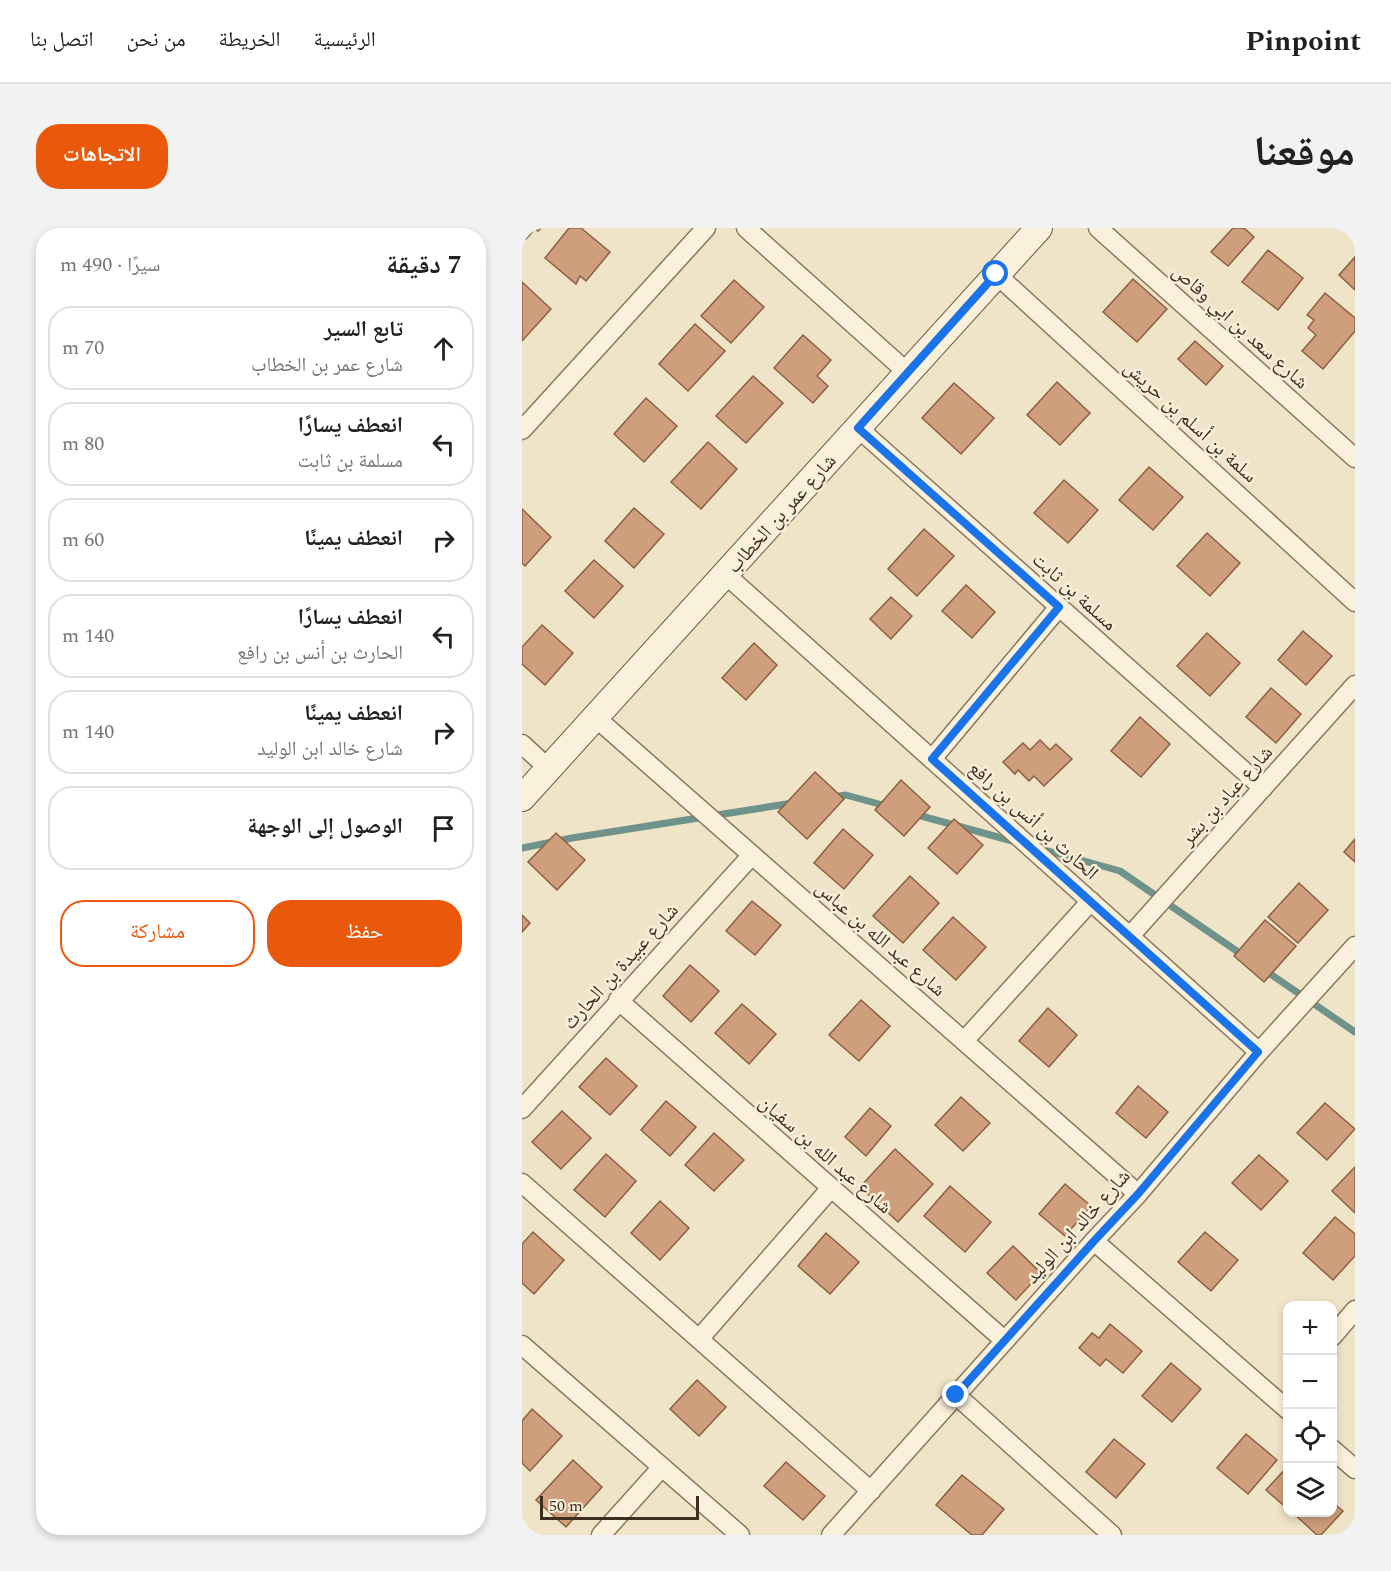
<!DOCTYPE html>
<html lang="ar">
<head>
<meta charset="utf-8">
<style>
  :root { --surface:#fff; --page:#f2f2f2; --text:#202124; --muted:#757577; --line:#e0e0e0; --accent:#ea580c }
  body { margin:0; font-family:Spectral,"Noto Naskh Arabic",serif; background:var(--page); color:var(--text); direction:rtl }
  .controls { position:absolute; right:18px; bottom:18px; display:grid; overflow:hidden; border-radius:12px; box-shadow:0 3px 9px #0003 }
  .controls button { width:54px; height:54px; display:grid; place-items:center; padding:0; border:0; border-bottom:2px solid var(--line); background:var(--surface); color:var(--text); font:30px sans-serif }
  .scale { position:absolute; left:18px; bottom:15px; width:159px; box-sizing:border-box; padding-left:6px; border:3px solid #3d2e20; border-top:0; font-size:16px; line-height:21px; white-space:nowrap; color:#3d2e20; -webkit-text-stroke:4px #f7eed8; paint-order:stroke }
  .stop { position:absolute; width:18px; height:18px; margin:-14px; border:4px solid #1a73e8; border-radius:50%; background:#fff }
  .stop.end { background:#1a73e8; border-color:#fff; box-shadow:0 2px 6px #0008 }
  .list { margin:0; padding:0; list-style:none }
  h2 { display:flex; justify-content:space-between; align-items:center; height:78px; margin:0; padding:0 24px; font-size:26px }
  h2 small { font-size:20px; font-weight:400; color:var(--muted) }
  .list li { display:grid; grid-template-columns:39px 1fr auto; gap:18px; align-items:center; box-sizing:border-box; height:84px; margin:0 12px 12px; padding:0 12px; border:2px solid var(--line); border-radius:24px }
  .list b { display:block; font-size:22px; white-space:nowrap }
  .list p { margin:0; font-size:20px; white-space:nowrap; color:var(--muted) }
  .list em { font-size:20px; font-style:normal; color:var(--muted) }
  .actions { display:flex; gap:12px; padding:18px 24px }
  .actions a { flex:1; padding:14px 0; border:2px solid var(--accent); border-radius:24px; text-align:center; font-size:21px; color:var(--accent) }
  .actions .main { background:var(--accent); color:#fff }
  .icon { flex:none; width:33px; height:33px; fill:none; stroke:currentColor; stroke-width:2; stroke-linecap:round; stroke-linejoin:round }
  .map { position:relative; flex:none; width:833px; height:1307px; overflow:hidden; direction:ltr; border-radius:24px }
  header { display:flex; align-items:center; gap:36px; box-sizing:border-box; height:84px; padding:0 30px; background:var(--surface); border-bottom:2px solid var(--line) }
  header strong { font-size:28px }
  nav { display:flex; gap:33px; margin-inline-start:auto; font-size:21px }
  .intro { display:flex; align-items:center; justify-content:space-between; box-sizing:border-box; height:144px; padding:0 36px }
  h1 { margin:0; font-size:42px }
  .button { padding:15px 27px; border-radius:24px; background:var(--accent); color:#fff; font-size:21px; font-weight:700 }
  main { display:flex; gap:36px; padding:0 36px }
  aside { flex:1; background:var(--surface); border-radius:24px; box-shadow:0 3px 9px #0003 }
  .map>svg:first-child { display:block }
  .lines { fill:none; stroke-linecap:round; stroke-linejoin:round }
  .stream { stroke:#6f938a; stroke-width:7 }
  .building { fill:#cf9f7d; stroke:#8d5f41; stroke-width:1.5 }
  .street-casing { stroke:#8d765c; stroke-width:21 }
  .secondary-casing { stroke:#6f573f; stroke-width:28 }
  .street { stroke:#faf1dc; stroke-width:18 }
  .secondary { stroke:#faf1dc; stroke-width:26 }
  .route { stroke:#1a73e8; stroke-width:8 }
  .labels { text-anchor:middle; stroke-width:5; stroke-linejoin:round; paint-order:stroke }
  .street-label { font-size:20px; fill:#3d2e20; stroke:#f7eed8 }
</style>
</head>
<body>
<header>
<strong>Pinpoint</strong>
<nav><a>الرئيسية</a><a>الخريطة</a><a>من نحن</a><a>اتصل بنا</a></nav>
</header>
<div class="intro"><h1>موقعنا</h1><a class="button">الاتجاهات</a></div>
<main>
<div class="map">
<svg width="833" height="1307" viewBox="0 0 833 1307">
  <rect width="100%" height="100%" fill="#f0e4c8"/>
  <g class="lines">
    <g class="stream">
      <path d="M311,569l13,-2 40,11"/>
      <path d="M392,586l102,28"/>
      <path d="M0,620l50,-10 221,-35"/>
      <path d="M519,621l79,22 124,85"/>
      <path d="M741,741l92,63"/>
    </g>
  </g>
  <g class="building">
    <path d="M0,0h19l-3,3 -3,-2 -9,10 -4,-3z"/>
    <path d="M47,0h12l29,24 -24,29 -6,-5 -4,8 -31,-26z"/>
    <path d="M711,0h11l10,9 -26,29 -17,-14z"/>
    <path d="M746,22l35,28 -25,32 -36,-28z"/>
    <path d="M833,29v33l-16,-15z"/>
    <path d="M611,51l34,30 -30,33 -34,-30z"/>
    <path d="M212,52l30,27 -33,36 -30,-27z"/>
    <path d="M0,54l29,27 -29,32z"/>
    <path d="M803,65l30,25v13l-32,38 -21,-18 14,-16 -8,-7 6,-8 -7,-5z"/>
    <path d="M173,96l30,27 -37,40 -29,-27z"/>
    <path d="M281,107l28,25 -14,16 11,10 -15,17 -39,-35z"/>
    <path d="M673,113l28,25 -17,19 -28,-26z"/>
    <path d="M231,148l30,27 -37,40 -30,-27z"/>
    <path d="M535,154l33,31 -30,32 -33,-30z"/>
    <path d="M432,155l40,35 -33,36 -39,-36z"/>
    <path d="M124,170l31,28 -33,36 -30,-28z"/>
    <path d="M186,214l29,27 -36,40 -30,-27z"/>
    <path d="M627,239l34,30 -30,33 -34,-30z"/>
    <path d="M542,252l34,30 -30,33 -34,-30z"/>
    <path d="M112,280l30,26 -30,34 -29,-27z"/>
    <path d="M0,281l29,28 -26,29 -3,-3z"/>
    <path d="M402,301l30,27 -37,40 -29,-27z"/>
    <path d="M685,305l33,30 -30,33 -33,-30z"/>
    <path d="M72,332l29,26 -29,32 -29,-27z"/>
    <path d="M444,357l29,27 -23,26 -30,-27z"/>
    <path d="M369,369l21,19 -21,23 -21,-20z"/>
    <path d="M20,397l31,28 -28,32 -23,-21v-17z"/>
    <path d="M781,403l29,25 -26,29 -28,-25z"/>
    <path d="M685,405l33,30 -30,33 -33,-30z"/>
    <path d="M232,415l23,22 -31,35 -24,-22z"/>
    <path d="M749,460l30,26 -25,29 -30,-26z"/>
    <path d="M618,489l30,27 -29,33 -30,-26z"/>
    <path d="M518,512l10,10 6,-6 16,15 -28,27 -10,-10 -5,5 -11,-11 -3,4 -12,-12 20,-19 7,7z"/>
    <path d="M293,544l29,27 -37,40 -29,-27z"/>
    <path d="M379,552l29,27 -26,29 -29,-26z"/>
    <path d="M432,591l29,26 -26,29 -29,-26z"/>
    <path d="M321,601l30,26 -29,34 -30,-26z"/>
    <path d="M34,605l29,27 -28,30 -29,-28z"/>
    <path d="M833,611v23l-11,-10z"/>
    <path d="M388,648l29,27 -36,40 -30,-27z"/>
    <path d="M777,655l29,27 -30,33 -30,-26z"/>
    <path d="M230,673l29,24 -26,30 -29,-24z"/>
    <path d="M0,687l8,8 -8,9z"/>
    <path d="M431,689l33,30 -30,33 -33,-30z"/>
    <path d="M743,692l31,26 -32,36 -30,-26z"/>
    <path d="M168,737l29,26 -28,31 -28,-26z"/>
    <path d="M339,772l29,26 -31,35 -30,-26z"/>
    <path d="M220,776l34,30 -27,30 -34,-31z"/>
    <path d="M526,780l29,27 -28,32 -30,-26z"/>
    <path d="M84,830l31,28 -27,29 -31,-28z"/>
    <path d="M616,858l30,26 -22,26 -30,-25z"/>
    <path d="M439,869l29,26 -27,28 -28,-26z"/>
    <path d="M144,873l30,26 -26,29 -29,-26z"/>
    <path d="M803,875l30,26 -28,31 -30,-27z"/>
    <path d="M348,880l21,18 -25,30 -21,-19z"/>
    <path d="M40,883l29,27 -30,31 -29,-27z"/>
    <path d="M192,905l30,27 -30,31 -29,-26z"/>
    <path d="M373,921l38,35 -35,38 -38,-35z"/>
    <path d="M84,926l30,27 -31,36 -31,-27z"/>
    <path d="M737,927l29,26 -27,29 -29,-27z"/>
    <path d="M833,939v46l-23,-22z"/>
    <path d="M543,956l26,22 -26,30 -26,-22z"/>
    <path d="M428,958l41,36 -26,30 -41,-36z"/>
    <path d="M138,973l29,27 -29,32 -29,-27z"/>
    <path d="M813,989l20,17v22l-22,24 -30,-27z"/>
    <path d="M11,1004l31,28 -30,34 -12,-11v-39z"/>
    <path d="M683,1004l33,28 -27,31 -33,-29z"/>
    <path d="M304,1005l33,29 -29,32 -32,-28z"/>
    <path d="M491,1018l28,27 -25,27 -29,-27z"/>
    <path d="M588,1096l32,27 -19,22 -17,-14 -6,7 -21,-18 13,-15 7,5z"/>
    <path d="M649,1135l30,26 -29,33 -30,-26z"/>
    <path d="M175,1152l29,27 -27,29 -29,-27z"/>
    <path d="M10,1181l30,27 -32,35 -8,-8v-42z"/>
    <path d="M724,1206l31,26 -29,34 -31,-26z"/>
    <path d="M592,1211l31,25 -29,34 -30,-26z"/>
    <path d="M51,1232l29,27 -36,40 -30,-27z"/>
    <path d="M264,1234l39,34 -22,24 -39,-34z"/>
    <path d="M766,1238v43l-22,-19z"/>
    <path d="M440,1247l42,34 -22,26h-10l-36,-30z"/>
    <path d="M810,1274l11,9 -22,24h-4l-25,-23h40z"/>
  </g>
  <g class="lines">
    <defs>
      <g id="street">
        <path d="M224,0l162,145"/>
        <path d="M576,0l257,230"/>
        <path d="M474,46l359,328"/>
        <path d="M336,200l405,360"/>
        <path d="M0,202l184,-202"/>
        <path d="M203,346l534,478"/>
        <path d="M73,489l543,477"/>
        <path d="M0,516l27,25"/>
        <path d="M410,531l127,-152"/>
        <path d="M608,708l225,-251"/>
        <path d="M96,772l386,340"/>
        <path d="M442,813l127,-140"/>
        <path d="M0,881l230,-254"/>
        <path d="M0,955l349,308"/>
        <path d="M572,1013l194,169"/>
        <path d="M810,1109l23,-27"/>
        <path d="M177,1111l132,-151"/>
        <path d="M0,1117l218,190"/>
        <path d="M434,1167l156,140"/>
        <path d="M810,1221l23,20"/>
        <path d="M79,1307l61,-68"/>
        <path d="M309,1307l263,-294 44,-47 121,-142 96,-106"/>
      </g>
      <path id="secondary" d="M0,570l517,-570"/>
    </defs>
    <use href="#street" class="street-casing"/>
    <use href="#secondary" class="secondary-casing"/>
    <use href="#street" class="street"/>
    <use href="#secondary" class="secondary"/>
  </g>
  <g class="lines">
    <path class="route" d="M434,1167l138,-154 44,-47 120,-142 -326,-293 127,-152 -201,-179 138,-154"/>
  </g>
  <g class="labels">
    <g class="street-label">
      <text transform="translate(719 98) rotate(42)" y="7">شارع سعد بن ابي وقاص</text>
      <text transform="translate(669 193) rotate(42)" y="7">سلمة بن أسلم بن حريش</text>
      <text transform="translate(259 285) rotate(-48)" y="7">شارع عمر بن الخطاب</text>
      <text transform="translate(553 363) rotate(42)" y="7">مسلمة بن ثابت</text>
      <text transform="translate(704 567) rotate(-48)" y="7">شارع عباد بن بشر</text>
      <text transform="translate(512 592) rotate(42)" y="7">الحارث بن أنس بن رافع</text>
      <text transform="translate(359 710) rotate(41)" y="7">شارع عبد الله بن عباس</text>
      <text transform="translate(98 738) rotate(-48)" y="7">شارع عبيدة بن الحارث</text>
      <text transform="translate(304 926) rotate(41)" y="7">شارع عبد الله بن سفيان</text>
      <text transform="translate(555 998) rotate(-48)" y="7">شارع خالد ابن الوليد</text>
    </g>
  </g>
</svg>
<div class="controls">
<button>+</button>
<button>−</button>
<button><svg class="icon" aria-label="locate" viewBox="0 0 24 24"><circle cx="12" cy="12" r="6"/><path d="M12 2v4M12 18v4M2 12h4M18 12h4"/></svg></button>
<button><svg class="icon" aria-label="layers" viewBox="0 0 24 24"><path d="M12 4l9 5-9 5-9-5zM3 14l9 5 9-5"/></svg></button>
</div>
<div class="scale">50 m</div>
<div class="stop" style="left:474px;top:46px"></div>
<div class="stop end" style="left:434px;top:1167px"></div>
</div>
<aside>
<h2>7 دقيقة<small>سيرًا · 490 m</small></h2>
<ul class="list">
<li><svg class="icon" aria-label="ahead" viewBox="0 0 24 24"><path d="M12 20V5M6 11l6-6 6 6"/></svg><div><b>تابع السير</b><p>شارع عمر بن الخطاب</p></div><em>70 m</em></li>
<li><svg class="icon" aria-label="left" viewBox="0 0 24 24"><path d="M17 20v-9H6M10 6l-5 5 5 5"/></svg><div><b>انعطف يسارًا</b><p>مسلمة بن ثابت</p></div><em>80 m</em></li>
<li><svg class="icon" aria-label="right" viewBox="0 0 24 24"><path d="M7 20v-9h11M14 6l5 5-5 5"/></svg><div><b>انعطف يمينًا</b></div><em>60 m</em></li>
<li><svg class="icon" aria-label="left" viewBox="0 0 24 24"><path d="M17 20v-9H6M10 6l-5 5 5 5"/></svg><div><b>انعطف يسارًا</b><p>الحارث بن أنس بن رافع</p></div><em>140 m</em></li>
<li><svg class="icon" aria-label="right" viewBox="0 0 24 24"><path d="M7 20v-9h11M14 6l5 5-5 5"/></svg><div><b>انعطف يمينًا</b><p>شارع خالد ابن الوليد</p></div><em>140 m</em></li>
<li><svg class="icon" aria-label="arrive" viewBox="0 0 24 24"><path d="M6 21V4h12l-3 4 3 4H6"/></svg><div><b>الوصول إلى الوجهة</b></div></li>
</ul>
<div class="actions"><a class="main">حفظ</a><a>مشاركة</a></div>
</aside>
</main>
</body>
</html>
